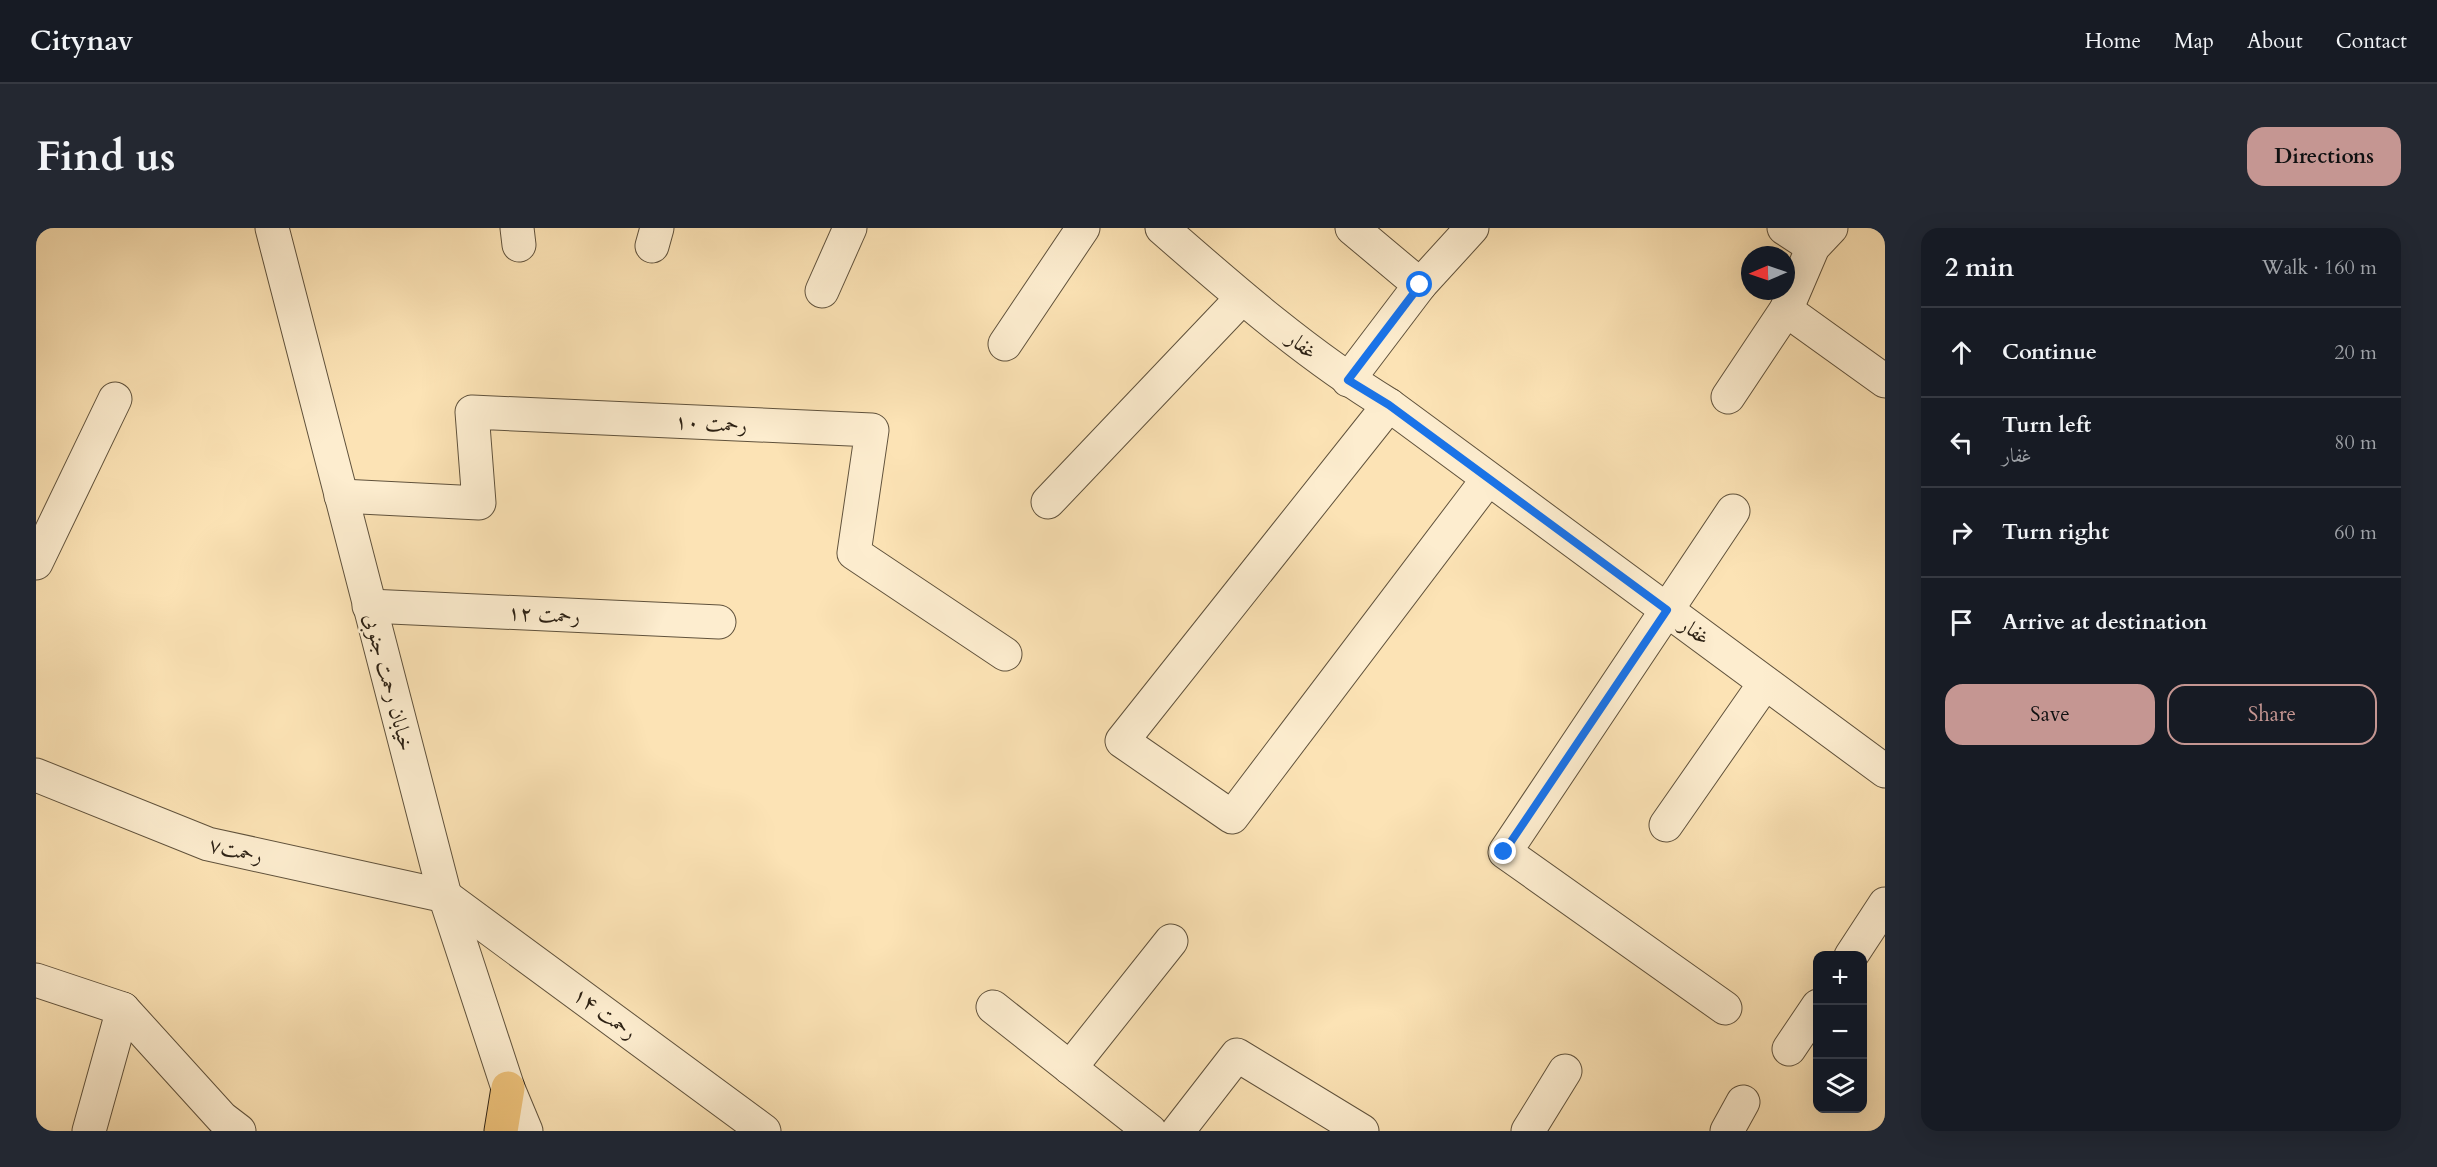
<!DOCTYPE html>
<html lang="en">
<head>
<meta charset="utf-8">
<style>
  :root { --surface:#171b24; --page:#242831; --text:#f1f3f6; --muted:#9ea1a6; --line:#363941; --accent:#c59692 }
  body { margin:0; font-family:Cardo,Amiri,serif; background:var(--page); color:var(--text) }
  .controls { position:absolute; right:18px; bottom:18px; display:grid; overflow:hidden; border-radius:12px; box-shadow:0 6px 24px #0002 }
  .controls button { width:54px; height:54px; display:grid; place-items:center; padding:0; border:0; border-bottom:2px solid var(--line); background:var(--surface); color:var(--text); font:30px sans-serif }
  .compass { position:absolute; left:1705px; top:18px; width:54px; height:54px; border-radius:50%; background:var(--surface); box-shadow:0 6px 24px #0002; rotate:268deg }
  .stop { position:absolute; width:18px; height:18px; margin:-14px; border:4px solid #1a73e8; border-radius:50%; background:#fff }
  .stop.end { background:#1a73e8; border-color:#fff; box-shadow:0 2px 6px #0008 }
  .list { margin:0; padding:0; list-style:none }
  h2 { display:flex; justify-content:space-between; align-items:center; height:78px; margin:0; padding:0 24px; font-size:26px }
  h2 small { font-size:20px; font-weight:400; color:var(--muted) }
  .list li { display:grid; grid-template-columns:39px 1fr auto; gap:18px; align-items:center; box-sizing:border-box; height:90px; padding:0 24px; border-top:2px solid var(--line) }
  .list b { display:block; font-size:22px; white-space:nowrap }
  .list p { margin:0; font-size:20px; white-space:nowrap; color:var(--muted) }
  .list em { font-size:20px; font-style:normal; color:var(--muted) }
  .actions { display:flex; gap:12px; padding:18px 24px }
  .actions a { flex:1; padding:14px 0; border:2px solid var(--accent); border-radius:18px; text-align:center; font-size:21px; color:var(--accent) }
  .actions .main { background:var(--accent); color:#111 }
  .icon { flex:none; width:33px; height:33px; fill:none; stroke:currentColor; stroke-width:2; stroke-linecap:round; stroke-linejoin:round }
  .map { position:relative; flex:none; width:1849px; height:903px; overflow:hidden; border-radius:18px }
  header { display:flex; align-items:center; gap:36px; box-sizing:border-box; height:84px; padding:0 30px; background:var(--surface); border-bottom:2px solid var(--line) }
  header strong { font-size:28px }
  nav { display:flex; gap:33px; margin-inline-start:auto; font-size:21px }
  .intro { display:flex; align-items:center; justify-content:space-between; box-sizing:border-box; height:144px; padding:0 36px }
  h1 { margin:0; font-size:42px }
  .button { padding:15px 27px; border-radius:18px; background:var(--accent); color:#111; font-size:21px; font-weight:700 }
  main { display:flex; gap:36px; padding:0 36px }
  aside { flex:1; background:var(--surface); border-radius:18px; box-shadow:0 6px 24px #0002 }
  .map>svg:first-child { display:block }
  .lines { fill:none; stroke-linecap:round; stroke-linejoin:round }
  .minor-casing { stroke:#60523c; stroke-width:35 }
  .major-casing { stroke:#2c2114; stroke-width:35 }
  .minor { stroke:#fdedcf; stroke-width:33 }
  .major { stroke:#eec27a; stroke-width:33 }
  .route { stroke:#1a73e8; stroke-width:8 }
  .labels { text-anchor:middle; stroke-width:5; stroke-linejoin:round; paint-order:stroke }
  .street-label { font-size:21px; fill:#2c2114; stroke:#fdedcf }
</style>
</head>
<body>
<header>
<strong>Citynav</strong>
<nav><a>Home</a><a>Map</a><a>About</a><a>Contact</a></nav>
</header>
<div class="intro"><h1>Find us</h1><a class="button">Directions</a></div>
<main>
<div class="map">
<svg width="1849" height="903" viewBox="0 0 1849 903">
  <rect width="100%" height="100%" fill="#fce3b5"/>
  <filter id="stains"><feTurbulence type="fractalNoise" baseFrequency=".00333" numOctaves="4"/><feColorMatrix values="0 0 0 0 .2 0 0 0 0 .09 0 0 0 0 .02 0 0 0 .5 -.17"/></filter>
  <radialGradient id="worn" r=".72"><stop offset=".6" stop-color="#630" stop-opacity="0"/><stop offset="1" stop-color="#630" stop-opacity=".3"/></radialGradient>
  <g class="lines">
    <defs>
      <g id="minor">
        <path d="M236,0l173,668 63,192 18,43"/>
        <path d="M481,0l2,17"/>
        <path d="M1126,0c72,63 145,127 227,177l496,366"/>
        <path d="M1748,0l29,19"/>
        <path d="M616,18l5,-18"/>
        <path d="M1384,57l52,-57"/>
        <path d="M786,63l28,-63"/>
        <path d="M1750,82l99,71"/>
        <path d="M969,116l78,-116"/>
        <path d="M1312,152l72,-95 -68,-57"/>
        <path d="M1692,169l58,-87 27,-63 18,-19"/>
        <path d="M1353,177l-267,336 110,76 256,-338"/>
        <path d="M305,268l138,7 -7,-91 400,18 -18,123 151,101"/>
        <path d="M1012,274l194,-204"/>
        <path d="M0,335l79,-164"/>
        <path d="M333,378l350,16"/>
        <path d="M0,547l172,69 237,52 319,235"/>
        <path d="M1630,597l99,-142"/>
        <path d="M1815,728l34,-52"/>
        <path d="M0,752l87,29 99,109 17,13"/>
        <path d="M957,779l157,124"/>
        <path d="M1689,780l-220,-156 228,-341"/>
        <path d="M1753,821l29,-43"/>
        <path d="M1034,840l101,-127"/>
        <path d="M53,903l34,-122"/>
        <path d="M1142,903l59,-76 125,76"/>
        <path d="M1492,903l37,-60"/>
        <path d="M1691,903l16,-29"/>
      </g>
      <path id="major" d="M465,903l7,-43"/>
    </defs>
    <use href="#minor" class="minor-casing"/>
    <use href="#major" class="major-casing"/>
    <use href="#minor" class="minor"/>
    <use href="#major" class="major"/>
  </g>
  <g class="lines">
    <path class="route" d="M1384,57l-72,95 41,25 278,205 -163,242"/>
  </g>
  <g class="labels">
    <g class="street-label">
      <text transform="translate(1266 117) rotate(38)" y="7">غفار</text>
      <text transform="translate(675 195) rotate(3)" y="7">رحمت ۱۰</text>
      <text transform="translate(508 386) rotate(3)" y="7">رحمت ۱۲</text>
      <text transform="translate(1659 403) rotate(36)" y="7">غفار</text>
      <text transform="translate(353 454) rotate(75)" y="7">خیابان رحمت جنوبی</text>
      <text transform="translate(200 622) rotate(13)" y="7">رحمت۷</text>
      <text transform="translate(569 785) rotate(36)" y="7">رحمت ۱۴</text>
    </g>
  </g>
  <rect width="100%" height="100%" filter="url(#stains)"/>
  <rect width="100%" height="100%" fill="url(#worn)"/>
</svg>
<div class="controls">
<button>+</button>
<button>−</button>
<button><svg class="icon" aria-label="layers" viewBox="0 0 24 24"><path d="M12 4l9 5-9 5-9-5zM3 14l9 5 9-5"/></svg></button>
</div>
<svg class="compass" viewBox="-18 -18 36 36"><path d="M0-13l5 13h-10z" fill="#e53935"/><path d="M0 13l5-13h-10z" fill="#9ea1a6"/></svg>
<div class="stop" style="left:1384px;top:57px"></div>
<div class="stop end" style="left:1468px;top:624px"></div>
</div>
<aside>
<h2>2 min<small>Walk · 160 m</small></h2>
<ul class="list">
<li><svg class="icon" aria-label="ahead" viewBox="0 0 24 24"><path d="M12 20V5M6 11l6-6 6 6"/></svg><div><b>Continue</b></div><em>20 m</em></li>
<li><svg class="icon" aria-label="left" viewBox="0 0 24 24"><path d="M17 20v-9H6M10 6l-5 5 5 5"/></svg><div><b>Turn left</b><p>غفار</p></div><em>80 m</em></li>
<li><svg class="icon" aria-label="right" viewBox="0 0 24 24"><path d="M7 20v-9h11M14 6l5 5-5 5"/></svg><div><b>Turn right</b></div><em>60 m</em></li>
<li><svg class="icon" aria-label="arrive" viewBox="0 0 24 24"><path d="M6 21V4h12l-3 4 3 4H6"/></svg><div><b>Arrive at destination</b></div></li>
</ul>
<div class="actions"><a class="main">Save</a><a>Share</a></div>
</aside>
</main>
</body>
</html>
